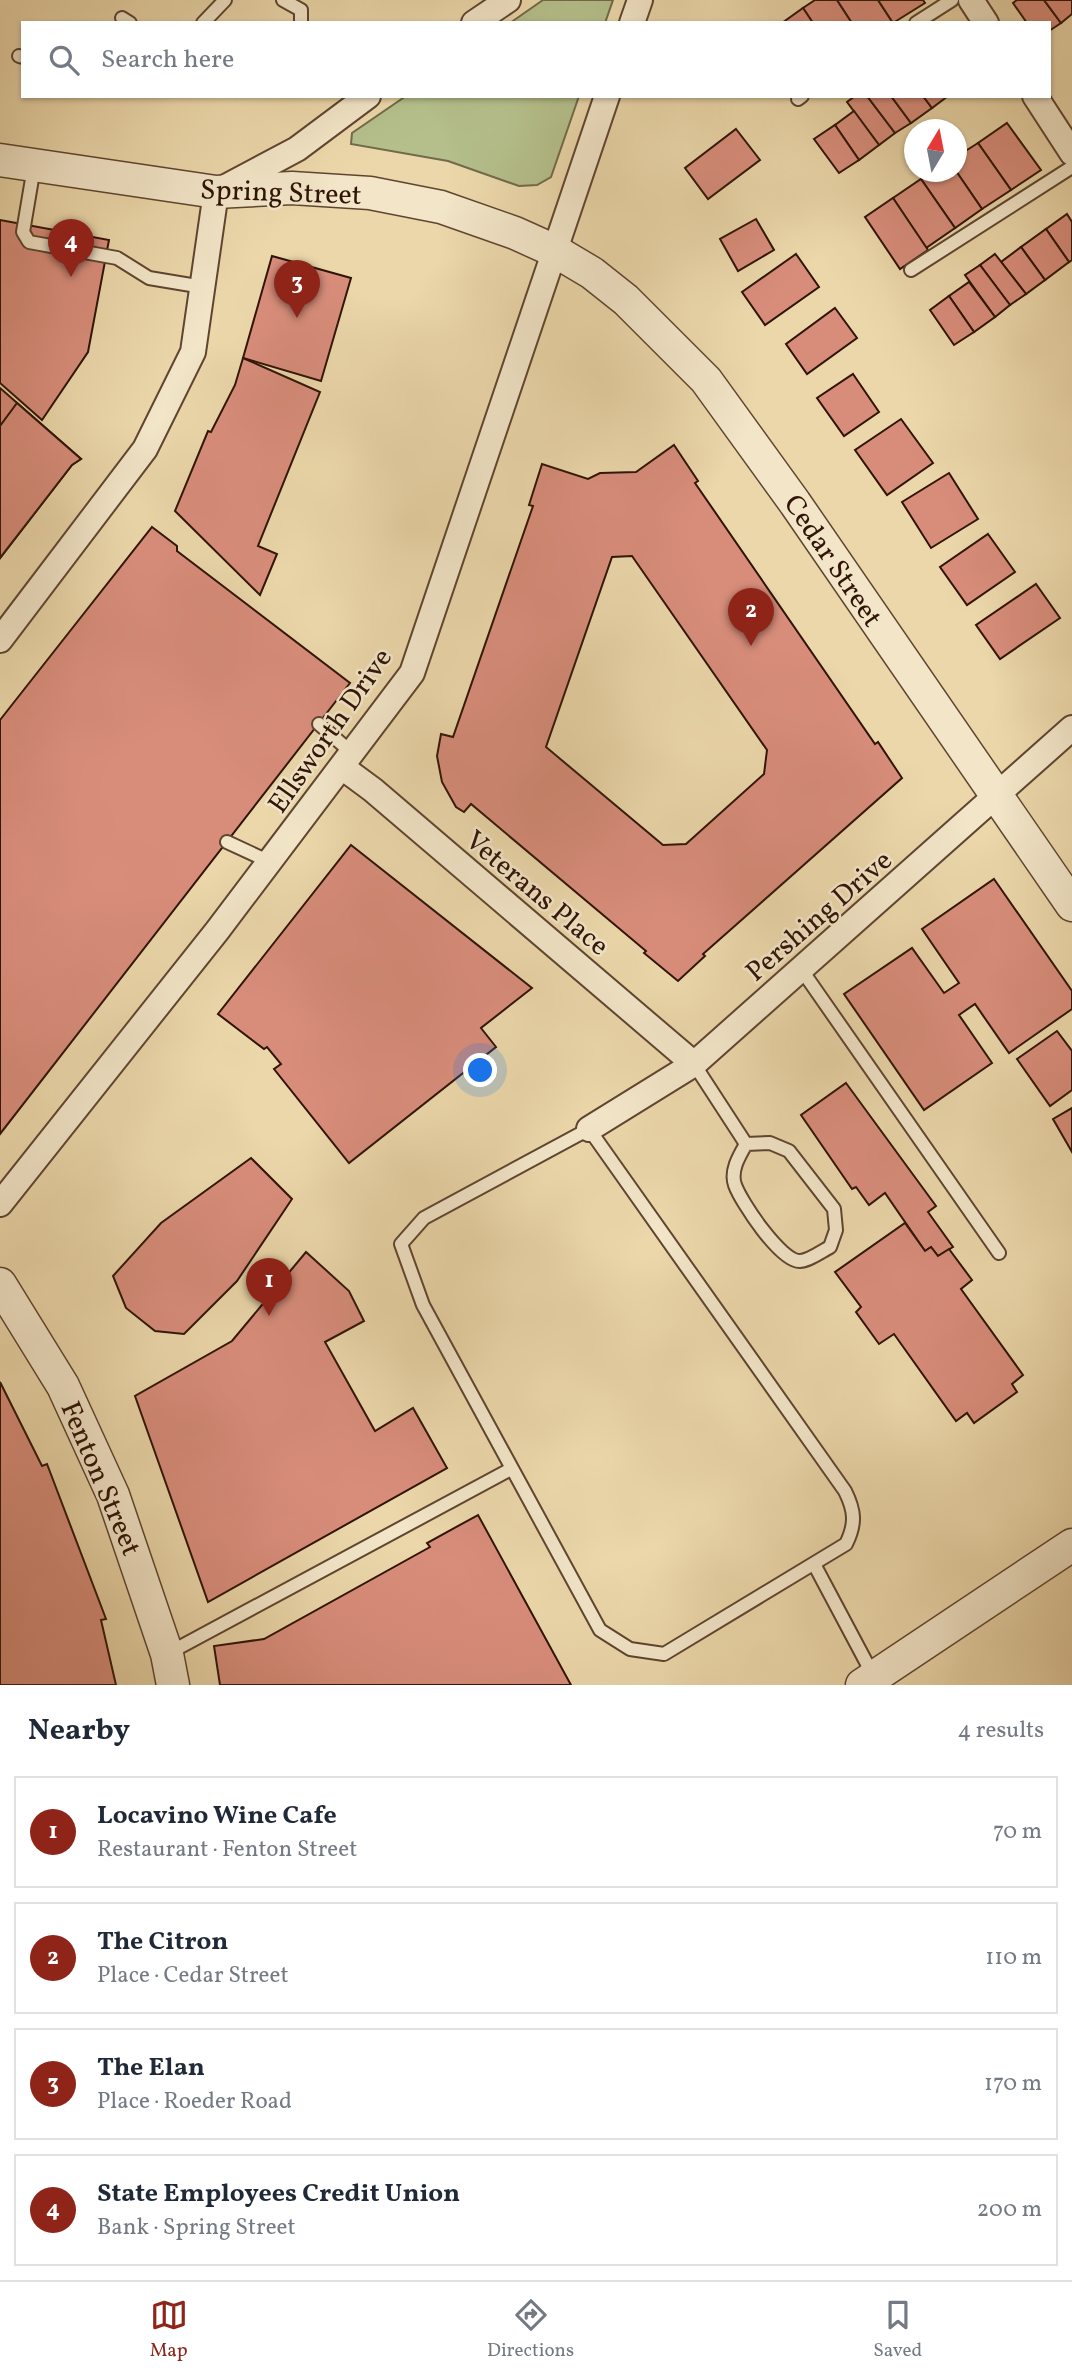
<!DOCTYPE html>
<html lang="en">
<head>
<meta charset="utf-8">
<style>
  :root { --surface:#fff; --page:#f6f6f7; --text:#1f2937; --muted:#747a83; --line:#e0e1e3; --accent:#8f2418 }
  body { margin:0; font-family:Vollkorn,serif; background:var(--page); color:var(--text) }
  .compass { position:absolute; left:904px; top:119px; width:63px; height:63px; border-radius:50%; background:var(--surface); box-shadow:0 2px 5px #0004; rotate:10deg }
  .you { position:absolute; left:481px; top:1071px; width:24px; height:24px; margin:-18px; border:5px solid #fff; border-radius:50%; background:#1a73e8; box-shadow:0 0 0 10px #1a73e833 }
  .badge { display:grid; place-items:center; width:46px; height:46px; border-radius:50%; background:var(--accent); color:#fff; font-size:23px; font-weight:700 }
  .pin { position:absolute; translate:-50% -58px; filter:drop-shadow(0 2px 4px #0008) }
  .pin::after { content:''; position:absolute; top:37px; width:24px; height:21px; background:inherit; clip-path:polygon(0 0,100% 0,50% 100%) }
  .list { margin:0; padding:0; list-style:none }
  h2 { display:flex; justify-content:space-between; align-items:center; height:91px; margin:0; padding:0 28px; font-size:30px }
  h2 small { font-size:23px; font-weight:400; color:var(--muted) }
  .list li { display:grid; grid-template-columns:46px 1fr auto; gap:21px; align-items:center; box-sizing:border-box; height:112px; margin:0 14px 14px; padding:0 14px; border:2px solid var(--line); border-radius:0px }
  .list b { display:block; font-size:26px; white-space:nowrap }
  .list p { margin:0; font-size:23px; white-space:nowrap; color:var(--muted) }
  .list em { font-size:23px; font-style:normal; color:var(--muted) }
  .icon { flex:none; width:38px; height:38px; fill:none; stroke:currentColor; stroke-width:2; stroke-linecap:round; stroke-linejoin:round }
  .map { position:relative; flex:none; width:1072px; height:1685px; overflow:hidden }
  .search { position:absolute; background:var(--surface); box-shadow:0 2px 5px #0004; left:21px; right:21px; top:21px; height:77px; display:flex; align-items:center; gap:18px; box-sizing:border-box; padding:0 24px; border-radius:0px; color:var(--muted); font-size:26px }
  .sheet { height:595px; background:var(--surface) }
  nav { display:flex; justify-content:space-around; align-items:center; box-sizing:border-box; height:98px; border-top:2px solid var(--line); background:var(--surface); font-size:19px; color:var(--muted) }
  nav a { display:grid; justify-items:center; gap:4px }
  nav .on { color:var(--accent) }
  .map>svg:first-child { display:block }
  .green { fill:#b4bf8b; stroke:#726a49; stroke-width:2 }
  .building { fill:#d88d7b; stroke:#301407; stroke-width:2; fill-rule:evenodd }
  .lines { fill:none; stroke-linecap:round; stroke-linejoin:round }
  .service-casing { stroke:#5f4530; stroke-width:16 }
  .minor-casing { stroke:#5f4530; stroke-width:28 }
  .tertiary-casing { stroke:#5f4530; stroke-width:35 }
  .service { stroke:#f2e5c8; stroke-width:12 }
  .minor { stroke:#f2e5c8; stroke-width:24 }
  .tertiary { stroke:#f2e5c8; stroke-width:32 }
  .labels { text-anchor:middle; stroke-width:5; stroke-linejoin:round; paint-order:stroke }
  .street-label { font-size:28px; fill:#301407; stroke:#f2e5c8 }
</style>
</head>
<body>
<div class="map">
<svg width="1072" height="1685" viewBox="0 0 1072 1685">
  <rect width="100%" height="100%" fill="#ebd7aa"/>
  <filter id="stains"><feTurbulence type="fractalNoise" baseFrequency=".00286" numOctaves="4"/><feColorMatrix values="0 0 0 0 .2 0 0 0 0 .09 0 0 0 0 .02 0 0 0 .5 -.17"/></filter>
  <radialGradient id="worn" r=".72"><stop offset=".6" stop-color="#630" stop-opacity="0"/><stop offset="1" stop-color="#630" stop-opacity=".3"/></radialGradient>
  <g class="green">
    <path d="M543,0h70l-8,23h-95z"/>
    <path d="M406,96h173l-28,81 -14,8 -18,1 -71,-25 -97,-17 1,-11z"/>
  </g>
  <g class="building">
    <path d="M815,0h22l15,23h-39l-10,-15z"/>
    <path d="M837,0h41l15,23h-41z"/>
    <path d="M878,0h45l2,3 -32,20z"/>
    <path d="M1017,0h27l17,23 -12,8v-8h-22l-14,-20z"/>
    <path d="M1044,0h28v14l-11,9z"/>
    <path d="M803,8l10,15h-31z"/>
    <path d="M855,96h12l28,37 -16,12 -32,-43z"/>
    <path d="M867,96h24l20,27 -16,10z"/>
    <path d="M891,96h32l9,12 -21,15z"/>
    <path d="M923,96h25l-16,12z"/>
    <path d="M854,111l25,34 -20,15 -24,-35z"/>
    <path d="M1007,123l34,47 -30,20 -33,-47z"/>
    <path d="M835,125l24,35 -20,13 -25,-34z"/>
    <path d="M736,129l24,31 -52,39 -23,-31z"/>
    <path d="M978,143l33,47 -29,19 -26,-38v-14z"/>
    <path d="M956,171l26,38 -27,19 -34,-49 13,-7z"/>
    <path d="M921,179l34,49 -29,20 -33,-50z"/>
    <path d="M893,198l35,52 -28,19 -35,-52z"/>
    <path d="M1067,214l5,8v38l-3,2 -23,-33z"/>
    <path d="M756,219l18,31 -36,21 -18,-32z"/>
    <path d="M0,220l109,20 -21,112 -46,68 -42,-37z"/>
    <path d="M1046,229l23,33 -24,18 -24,-33z"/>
    <path d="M1021,247l24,33 -19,14 -25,-32z"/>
    <path d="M796,254l23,33 -54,38 -23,-33z"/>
    <path d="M995,254l31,40 -16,11 -30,-40z"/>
    <path d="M272,256l79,22 -30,103 -78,-23z"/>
    <path d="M980,265l30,40 -15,12 -30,-42z"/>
    <path d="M969,282l26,35 -21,15 -25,-36z"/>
    <path d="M949,296l25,36 -20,13 -24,-35z"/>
    <path d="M835,308l22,30 -50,36 -21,-30z"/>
    <path d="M243,358l77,34 -62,154 19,8 -17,41 -85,-84 33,-80 3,1 24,-47z"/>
    <path d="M853,374l26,38 -35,24 -27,-38z"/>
    <path d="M0,388l81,71 -9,6 -72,93z"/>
    <path d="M17,403l64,56 -9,6 -72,93v-132z"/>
    <path d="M901,419l32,44 -46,32 -32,-45z"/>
    <path d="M674,445l24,36 -3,2 180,261 3,-2 24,36 -199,176 2,2 -27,25 -34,-28 2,-2 -175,-147 -7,8 -8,-5 -14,-25 -5,-26 4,-22 12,3 80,-231 -4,-1 13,-41 46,15 12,-6 36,-1zM632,556l135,194 -3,24 -78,70 -23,1 -117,-98 66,-190z"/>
    <path d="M949,473l29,46 -47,29 -29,-46z"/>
    <path d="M152,527l25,19v5l173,132 -350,451v-414z"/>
    <path d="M988,534l27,38 -48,33 -27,-38z"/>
    <path d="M1036,584l24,34 -60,41 -24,-34z"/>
    <path d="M351,845l181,143 -51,40 15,19 -147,116 -75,-94 7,-5 -14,-17 -3,2 -46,-35z"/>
    <path d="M994,879l78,112v18l-63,44 -34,-49 -16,11 33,48 -68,47 -80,-116 68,-46 32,45 15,-10 -37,-54z"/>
    <path d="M1057,1031l15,20v39l-22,16 -33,-47z"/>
    <path d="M846,1083l90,123 -8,6 25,35 -15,9 -7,-9 -6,4 -40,-58 -16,12 -13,-18 -4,2 -51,-74z"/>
    <path d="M1072,1108v44l-19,-33z"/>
    <path d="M251,1158l41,41 -55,82 -53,53 -29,-3 -29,-23 -13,-32 48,-53z"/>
    <path d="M905,1223l20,28 6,-4 7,9 11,-7 23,31 -11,9 62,86 -11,9 5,8 -43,31 -7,-10 -11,8 -62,-87 -15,10 -23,-32 5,-5 -26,-35z"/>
    <path d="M306,1252l43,39 15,30 -39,21 50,89 38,-23 34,60 -239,134 -73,-206 97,-55z"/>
    <path d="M0,1382l42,84 5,-2 59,155 -5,1 15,65h-116z"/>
    <path d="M478,1515l93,170h-351l-6,-39 50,-7 166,-92 -3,-4z"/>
  </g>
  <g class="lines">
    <defs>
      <g id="service">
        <path d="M283,0l18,10v13"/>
        <path d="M122,18l8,5"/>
        <path d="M203,23l22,-23"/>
        <path d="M916,23l36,-23"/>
        <path d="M19,56l4,1"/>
        <path d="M798,99l4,-3"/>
        <path d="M34,167l-11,65 6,10 88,16 32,20 54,9"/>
        <path d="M911,270l161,-103"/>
        <path d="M319,724l33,29"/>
        <path d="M227,842l43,20"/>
        <path d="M801,969l198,284"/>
        <path d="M694,1064l52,80"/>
        <path d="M589,1129l256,362c10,20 11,33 1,53l-182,110 -34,-5 -30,-19 -177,-325 -22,-61 23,-26z"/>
        <path d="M770,1143l19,8 45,58 2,21 -6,17c-8,4 -21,14 -30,14 -19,1 -59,-59 -65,-76 -5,-14 4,-29 11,-41z"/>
        <path d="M814,1564l59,111"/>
        <path d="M167,1654l344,-185"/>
      </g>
      <g id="minor">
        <path d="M971,0l15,23"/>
        <path d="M474,23l34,-23"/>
        <path d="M632,23l8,-23"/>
        <path d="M1035,96l37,57"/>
        <path d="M0,640l145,-191 48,-97 23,-160 81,-43 71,-53"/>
        <path d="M342,767l31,23 321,274"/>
        <path d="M589,1129l105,-65 378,-336"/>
        <path d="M0,1204l217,-273 195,-258 195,-577"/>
      </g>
      <g id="tertiary">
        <path d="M0,160l216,32 76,-4 78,5 71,14 74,26 40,18 37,22 34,27 80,80 89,123 277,402"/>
        <path d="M0,1284l63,102 50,109 54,159 6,31"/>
        <path d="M862,1685l210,-140"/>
      </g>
    </defs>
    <use href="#service" class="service-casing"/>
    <use href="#minor" class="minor-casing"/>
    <use href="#tertiary" class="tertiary-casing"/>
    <use href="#service" class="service"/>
    <use href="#minor" class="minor"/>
    <use href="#tertiary" class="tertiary"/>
  </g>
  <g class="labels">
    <g class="street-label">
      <text transform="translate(281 191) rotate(2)" y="10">Spring Street</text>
      <text transform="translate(834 560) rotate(56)" y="10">Cedar Street</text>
      <text transform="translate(329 730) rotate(-55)" y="10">Ellsworth Drive</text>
      <text transform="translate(538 892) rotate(40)" y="10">Veterans Place</text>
      <text transform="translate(818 915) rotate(-41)" y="10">Pershing Drive</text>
      <text transform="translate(102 1478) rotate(67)" y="10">Fenton Street</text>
    </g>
  </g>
  <rect width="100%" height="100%" filter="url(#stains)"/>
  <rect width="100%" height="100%" fill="url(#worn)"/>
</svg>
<svg class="compass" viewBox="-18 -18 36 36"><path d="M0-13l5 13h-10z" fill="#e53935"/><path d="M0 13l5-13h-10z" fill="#747a83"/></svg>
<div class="you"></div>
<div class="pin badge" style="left:269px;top:1316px">1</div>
<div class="pin badge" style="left:751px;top:646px">2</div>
<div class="pin badge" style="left:297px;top:318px">3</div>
<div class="pin badge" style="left:71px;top:277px">4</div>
<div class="search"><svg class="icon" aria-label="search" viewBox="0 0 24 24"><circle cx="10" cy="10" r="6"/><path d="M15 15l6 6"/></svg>Search here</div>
</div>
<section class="sheet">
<h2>Nearby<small>4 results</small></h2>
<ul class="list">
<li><span class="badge">1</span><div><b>Locavino Wine Cafe</b><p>Restaurant · Fenton Street</p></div><em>70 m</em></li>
<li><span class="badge">2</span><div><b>The Citron</b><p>Place · Cedar Street</p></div><em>110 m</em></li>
<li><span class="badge">3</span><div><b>The Elan</b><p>Place · Roeder Road</p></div><em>170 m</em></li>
<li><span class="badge">4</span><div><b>State Employees Credit Union</b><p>Bank · Spring Street</p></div><em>200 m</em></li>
</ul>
</section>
<nav>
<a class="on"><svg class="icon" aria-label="map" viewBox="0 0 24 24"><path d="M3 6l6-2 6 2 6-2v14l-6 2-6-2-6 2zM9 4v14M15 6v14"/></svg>Map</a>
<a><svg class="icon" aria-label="directions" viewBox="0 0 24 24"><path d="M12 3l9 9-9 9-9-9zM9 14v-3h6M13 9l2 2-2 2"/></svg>Directions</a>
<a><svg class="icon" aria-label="saved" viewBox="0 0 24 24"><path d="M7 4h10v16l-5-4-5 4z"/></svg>Saved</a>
</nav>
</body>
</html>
